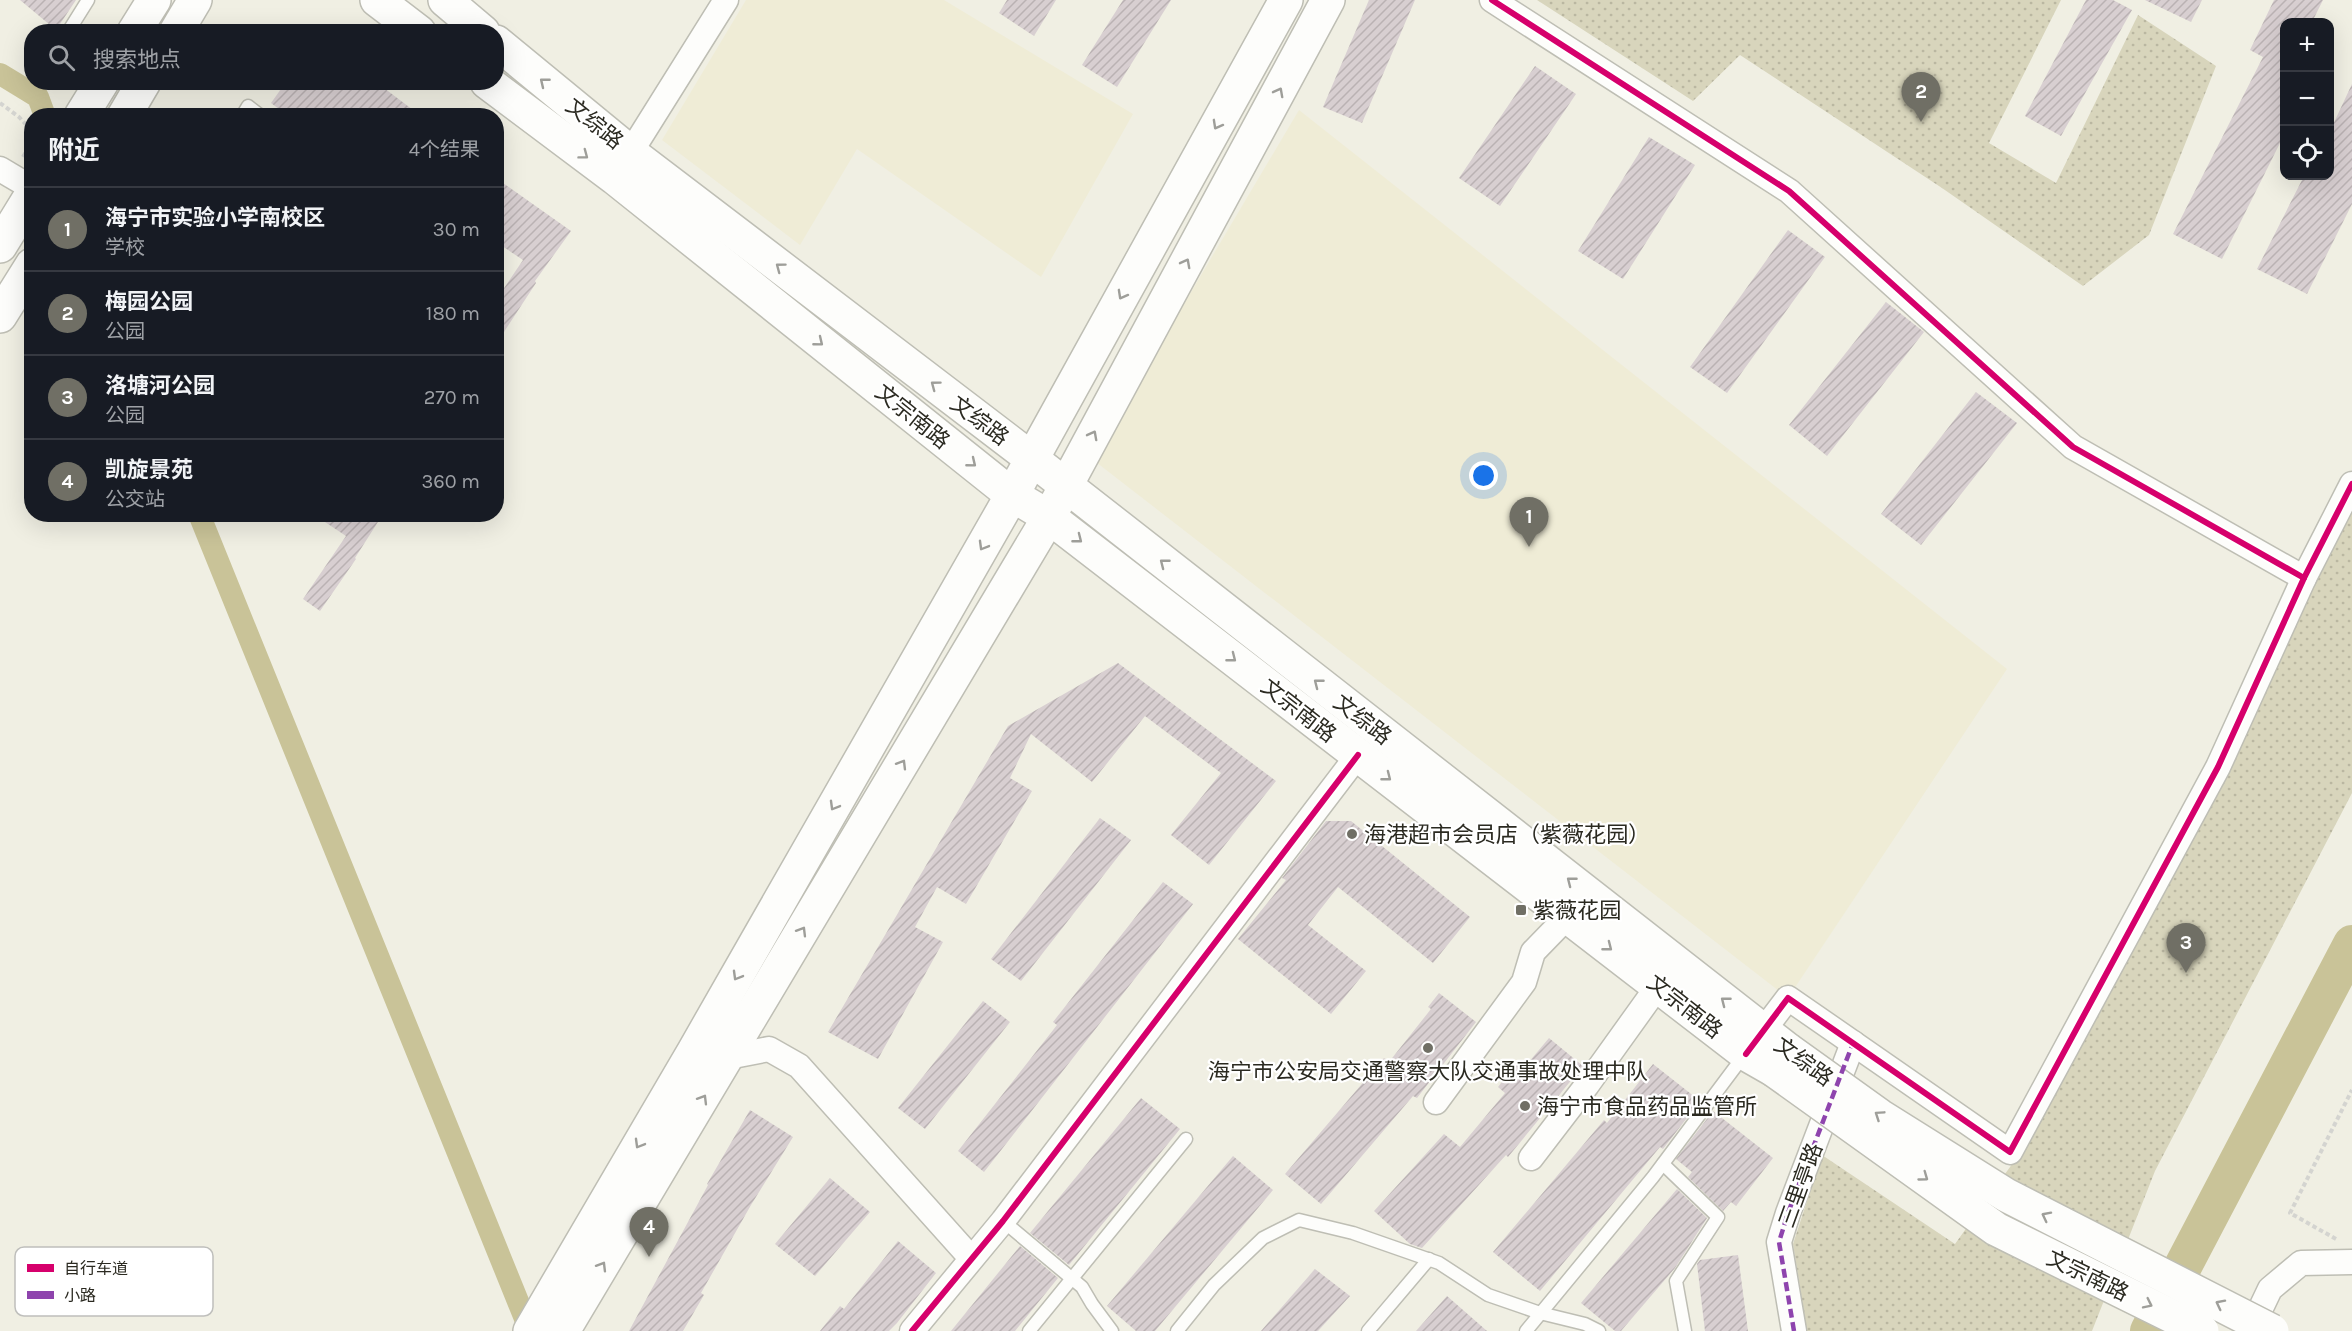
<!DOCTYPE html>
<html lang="zh">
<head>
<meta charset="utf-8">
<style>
  :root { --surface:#171b24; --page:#242831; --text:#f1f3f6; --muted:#9ea1a6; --line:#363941; --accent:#706f65 }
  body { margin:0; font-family:Karla,"Noto Sans SC",sans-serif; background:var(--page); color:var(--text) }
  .controls { position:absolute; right:18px; top:18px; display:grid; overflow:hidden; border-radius:12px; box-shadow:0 6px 24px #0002 }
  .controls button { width:54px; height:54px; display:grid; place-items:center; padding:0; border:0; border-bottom:2px solid var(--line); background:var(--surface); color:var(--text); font:30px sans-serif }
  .you { position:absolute; left:1484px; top:476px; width:21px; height:21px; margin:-15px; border:4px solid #fff; border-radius:50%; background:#1a73e8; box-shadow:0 0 0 9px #1a73e833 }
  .badge { display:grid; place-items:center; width:39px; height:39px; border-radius:50%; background:var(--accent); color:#fff; font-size:20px; font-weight:700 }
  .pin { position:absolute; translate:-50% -50px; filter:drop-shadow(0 2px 3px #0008) }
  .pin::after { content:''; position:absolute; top:32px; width:21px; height:18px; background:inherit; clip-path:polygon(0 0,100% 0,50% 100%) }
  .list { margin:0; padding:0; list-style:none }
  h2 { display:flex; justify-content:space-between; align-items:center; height:78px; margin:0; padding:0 24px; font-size:26px }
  h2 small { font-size:20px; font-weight:400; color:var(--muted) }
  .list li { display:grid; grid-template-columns:39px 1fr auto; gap:18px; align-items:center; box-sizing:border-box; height:84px; padding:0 24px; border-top:2px solid var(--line) }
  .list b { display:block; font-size:22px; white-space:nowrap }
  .list p { margin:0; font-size:20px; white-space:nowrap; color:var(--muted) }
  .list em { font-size:20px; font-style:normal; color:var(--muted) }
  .icon { flex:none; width:33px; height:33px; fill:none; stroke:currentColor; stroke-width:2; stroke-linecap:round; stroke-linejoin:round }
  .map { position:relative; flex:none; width:2352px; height:1331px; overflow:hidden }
  .search { position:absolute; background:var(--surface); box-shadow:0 6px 24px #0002; left:24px; top:24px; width:480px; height:66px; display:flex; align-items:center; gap:15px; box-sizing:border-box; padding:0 21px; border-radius:24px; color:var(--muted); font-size:22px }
  .panel { position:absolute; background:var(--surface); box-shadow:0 6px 24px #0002; left:24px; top:108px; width:480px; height:414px; border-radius:24px }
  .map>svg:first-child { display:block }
  .built { fill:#efecd6 }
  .green { fill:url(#green-dots) }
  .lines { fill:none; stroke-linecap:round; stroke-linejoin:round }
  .canal { stroke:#c9c398; stroke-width:22 }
  .river { stroke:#c9c398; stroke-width:38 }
  .building { fill:url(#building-hatch) }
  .service-casing { stroke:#bebeb4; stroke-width:15 }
  .minor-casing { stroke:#bebeb4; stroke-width:27 }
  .secondary-casing { stroke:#bebeb4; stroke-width:36 }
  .path { stroke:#d4d4d0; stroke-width:4; stroke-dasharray:4.5 3; stroke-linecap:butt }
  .service { stroke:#fdfdfb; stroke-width:12 }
  .minor { stroke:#fdfdfb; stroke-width:24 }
  .secondary { stroke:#fdfdfb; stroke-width:33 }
  .secondary-bridge-casing { stroke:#bebeb4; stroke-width:36; stroke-linecap:butt }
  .secondary-bridge { stroke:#fdfdfb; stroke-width:33 }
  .quiet { stroke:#8e44ad; stroke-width:4.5; stroke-dasharray:9 4.5; stroke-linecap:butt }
  .cycleway-casing { stroke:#fff; stroke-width:10 }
  .cycleway { stroke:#d6006c; stroke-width:6 }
  .oneway { stroke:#9e9e99 }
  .poi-dot { fill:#706f65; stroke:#fff; stroke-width:2 }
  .labels { text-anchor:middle; stroke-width:4.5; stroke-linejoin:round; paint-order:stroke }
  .street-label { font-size:22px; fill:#2b2a21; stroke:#fff }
  .poi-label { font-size:22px; fill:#2b2a21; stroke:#fff; text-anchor:start }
  .key { fill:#fff; stroke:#bfbfbc; stroke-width:1.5 }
  .key-label { font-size:16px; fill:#2b2a21 }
</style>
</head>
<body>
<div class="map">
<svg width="2352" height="1331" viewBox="0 0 2352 1331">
  <defs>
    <pattern id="green-dots" width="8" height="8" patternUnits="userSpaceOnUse" patternTransform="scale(1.5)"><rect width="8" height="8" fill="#d8d5bc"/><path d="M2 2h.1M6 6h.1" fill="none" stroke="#bab7a1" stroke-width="1.8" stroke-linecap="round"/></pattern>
    <pattern id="building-hatch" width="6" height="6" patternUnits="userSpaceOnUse" patternTransform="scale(1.5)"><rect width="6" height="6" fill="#d8cfd1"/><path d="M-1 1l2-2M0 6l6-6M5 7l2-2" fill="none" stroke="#bab2b3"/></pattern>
  </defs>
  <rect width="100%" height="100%" fill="#f0efe3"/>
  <g class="built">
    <path d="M746,0h198l189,114 -92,163 -184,-128 -57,96 -138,-105z"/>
    <path d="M1299,110l708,559 -219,329 -696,-539z"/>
  </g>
  <g class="green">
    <path d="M1537,0h524l-72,143 67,40 82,-168 78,51 -67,169 -66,51 -141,-98 -202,-133 -47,46z"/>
    <path d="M2352,510v283l-197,378 -63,160h-285l-14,-87 29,-89 133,89 65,-91z"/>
  </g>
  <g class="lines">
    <g class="canal">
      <path d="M0,74l38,23 7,19"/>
      <path d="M199,514l331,817"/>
    </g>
    <path class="river" d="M2149,1331l203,-387"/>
  </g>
  <g class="building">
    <path d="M20,0h56l-20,30z"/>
    <path d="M1007,0h49l-22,36 -35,-23z"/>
    <path d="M1123,0h48l-54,87 -35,-22z"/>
    <path d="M1369,0h46l-53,123 -39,-16z"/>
    <path d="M2086,0h27l19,10 -71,126 -36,-20z"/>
    <path d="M2145,0h57l-11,22z"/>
    <path d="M2274,0h49l-11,22h-28v113l-62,124 -49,-25 90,-177 -13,-7z"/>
    <path d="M1535,66l41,28 -76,112 -41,-28z"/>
    <path d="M286,82h90l45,34h-133l-17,-13z"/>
    <path d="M2352,84v120l-45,90 -50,-25 47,-93h26v-45z"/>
    <path d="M1649,137l46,28 -72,114 -45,-28z"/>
    <path d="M496,178l75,53 -36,50 1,2 -40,61v-44l27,-40 -27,-18z"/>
    <path d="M1788,230l37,27 -98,136 -37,-26z"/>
    <path d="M1886,302l38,30 -97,124 -38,-31z"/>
    <path d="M1976,392l41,31 -96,122 -40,-31z"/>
    <path d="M313,514h70l-28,44 1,1 -36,52 -17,-12 43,-63z"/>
    <path d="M1118,663l158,118 -12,15 -55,69 -38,-30 50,-62 -76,-57 -53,66 -61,-48 -21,44 22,13 -66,113 -29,-17 -22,40 28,15 -65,117 -50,-27 180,-306z"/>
    <path d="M1100,818l31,22 -110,141 -30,-22z"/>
    <path d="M1326,821h25l119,96 -37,46 -95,-76 -30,38 58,46 -35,43 -93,-75 48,-59 -4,-2z"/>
    <path d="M1163,882l30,22 -209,268 -26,-21 99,-126 -4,-3z"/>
    <path d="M1439,993l37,29 -59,76 -4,-2 -92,108 -36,-30 99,-116 5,4 42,-53 -3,-2z"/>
    <path d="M983,1001l27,21 -85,107 -27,-21z"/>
    <path d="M1549,1038l34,28 -75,91 -2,-2 -84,93 -12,-4 -36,-33 70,-77 16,13 45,-54 -7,-6 18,-23 7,5z"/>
    <path d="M1653,1064l47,37 -37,48 -3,-2 -120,144 -47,-39 111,-132 3,3z"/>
    <path d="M1141,1098l39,31 -111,136 -39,-32z"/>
    <path d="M750,1110l43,27 -42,68 -50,88 3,2 -21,36h-54l79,-146 -1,-1z"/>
    <path d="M1713,1111l60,47 -37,48 -5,-4 -8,9 -35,-34 4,-5 -16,-13z"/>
    <path d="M1233,1156l40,34 -118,141h-19l-29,-25z"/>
    <path d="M830,1178l40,34 -55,64 -40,-32z"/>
    <path d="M1677,1189l30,29 -32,50 -54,63h-6l-34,-28z"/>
    <path d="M898,1241l38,32 -39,50 -8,8h-69l20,-25 4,3z"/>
    <path d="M1020,1246l38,32 -43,53h-64z"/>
    <path d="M1738,1255l10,76h-43l-8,-67 3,-4z"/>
    <path d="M1315,1269l35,27 -32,35h-57z"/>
    <path d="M1447,1296l40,35h-71z"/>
  </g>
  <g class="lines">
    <defs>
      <g id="service">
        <path d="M68,32l20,-32"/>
        <path d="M242,116l6,-10 13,10"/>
        <path d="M1663,1164l55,53 -42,64 9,50"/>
        <path d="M1003,1221l79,66 10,17 20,27"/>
        <path d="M1029,1331l157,-192"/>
        <path d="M1177,1331l37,-46 49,-47 36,-18 54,13 86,30 49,32 52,18 45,11 14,7"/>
        <path d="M1368,1331l61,-72"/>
        <path d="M1526,1331l127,-154 92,-123"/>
      </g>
      <g id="minor">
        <path d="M1492,0l297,191 284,256 231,131"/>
        <path d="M622,166l104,-166"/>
        <path d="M0,169l32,19"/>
        <path d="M1753,1044l35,-46 222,154 208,-385 86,-189 48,-94"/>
        <path d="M717,1055l11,2 41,-8 30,17 172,192"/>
        <path d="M1436,1102l88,-120 9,-30 35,-36"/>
        <path d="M1531,1158l56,-73 71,-99"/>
        <path d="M912,1331l91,-110 355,-466"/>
        <path d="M1794,1331l-15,-89 9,-29 65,-170"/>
        <path d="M2250,1331l20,-42 31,-26 51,-1"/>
      </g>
      <g id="secondary">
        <path d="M377,0l42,32"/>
        <path d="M445,0l38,32"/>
        <path d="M134,32l20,-32"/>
        <path d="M176,32l19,-32"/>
        <path d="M496,42l135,111 401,306 756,591"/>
        <path d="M487,82l128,96 397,317 37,22 697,537 28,16"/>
        <path d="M81,116l21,-34"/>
        <path d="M124,116l20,-34"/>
        <path d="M0,246l32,-52"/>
        <path d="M0,316l32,-51"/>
        <path d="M530,1331l164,-280 318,-556 274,-495"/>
        <path d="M563,1331l486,-814 279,-517"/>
      </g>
    </defs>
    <use href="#service" class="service-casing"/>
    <use href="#minor" class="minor-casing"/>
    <use href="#secondary" class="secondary-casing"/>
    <g class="path">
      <path d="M0,103l19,14 13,14"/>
      <path d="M23,157l9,-15"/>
      <path d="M2336,1239l-46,-26 62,-123"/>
    </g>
    <use href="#service" class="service"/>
    <use href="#minor" class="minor"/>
    <use href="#secondary" class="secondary"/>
    <defs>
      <g id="secondary-bridge">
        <path d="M1788,1050l92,66 126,79 266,136"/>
        <path d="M1774,1070l222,159 206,102"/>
      </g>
    </defs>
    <use href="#secondary-bridge" class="secondary-bridge-casing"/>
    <use href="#secondary-bridge" class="secondary-bridge"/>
    <path class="quiet" d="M1794,1331l-15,-89 9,-29 65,-170"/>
    <defs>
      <g id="cycleway">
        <path d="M1492,0l297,191 284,256 231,131"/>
        <path d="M1746,1054l42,-56 222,154 208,-385 86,-189 48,-94"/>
        <path d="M912,1331l91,-110 355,-466"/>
      </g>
    </defs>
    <use href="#cycleway" class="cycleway-casing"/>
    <use href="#cycleway" class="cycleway"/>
  </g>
  <defs><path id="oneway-chevron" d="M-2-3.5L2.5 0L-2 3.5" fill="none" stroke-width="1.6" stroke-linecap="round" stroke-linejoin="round" transform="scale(1.5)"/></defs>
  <g class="oneway">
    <use href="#oneway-chevron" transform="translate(544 82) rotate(-141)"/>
    <use href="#oneway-chevron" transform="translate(1279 92) rotate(-62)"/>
    <use href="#oneway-chevron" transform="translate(1217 125) rotate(119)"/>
    <use href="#oneway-chevron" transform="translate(584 155) rotate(37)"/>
    <use href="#oneway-chevron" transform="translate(1186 263) rotate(-62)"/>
    <use href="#oneway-chevron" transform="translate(780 267) rotate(-143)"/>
    <use href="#oneway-chevron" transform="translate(1122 295) rotate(119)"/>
    <use href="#oneway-chevron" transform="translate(819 342) rotate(39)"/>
    <use href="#oneway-chevron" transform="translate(935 385) rotate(-143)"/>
    <use href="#oneway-chevron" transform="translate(1093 435) rotate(-62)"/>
    <use href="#oneway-chevron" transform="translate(972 463) rotate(39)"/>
    <use href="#oneway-chevron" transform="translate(1078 539) rotate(38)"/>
    <use href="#oneway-chevron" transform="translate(983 546) rotate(120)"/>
    <use href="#oneway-chevron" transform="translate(1164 563) rotate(-142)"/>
    <use href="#oneway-chevron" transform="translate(1232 658) rotate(38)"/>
    <use href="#oneway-chevron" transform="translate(1318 683) rotate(-142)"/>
    <use href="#oneway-chevron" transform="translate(902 764) rotate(-59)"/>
    <use href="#oneway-chevron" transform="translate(1387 777) rotate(38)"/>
    <use href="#oneway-chevron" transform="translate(834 806) rotate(120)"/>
    <use href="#oneway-chevron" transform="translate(1571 881) rotate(-142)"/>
    <use href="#oneway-chevron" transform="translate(802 931) rotate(-59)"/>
    <use href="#oneway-chevron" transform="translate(1608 947) rotate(38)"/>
    <use href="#oneway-chevron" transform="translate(737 976) rotate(120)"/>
    <use href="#oneway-chevron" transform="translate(1725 1001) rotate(-142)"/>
    <use href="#oneway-chevron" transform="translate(703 1099) rotate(-59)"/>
    <use href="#oneway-chevron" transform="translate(1879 1115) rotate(-146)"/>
    <use href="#oneway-chevron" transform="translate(639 1144) rotate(120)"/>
    <use href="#oneway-chevron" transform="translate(1924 1177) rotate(36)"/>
    <use href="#oneway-chevron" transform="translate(2046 1216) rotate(-153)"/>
    <use href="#oneway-chevron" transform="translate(602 1266) rotate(-59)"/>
    <use href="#oneway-chevron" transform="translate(2148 1304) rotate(26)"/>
    <use href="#oneway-chevron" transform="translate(2220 1304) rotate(-153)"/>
  </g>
  <g class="poi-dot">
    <circle cx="1352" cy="834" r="6"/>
    <rect x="1515" y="904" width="12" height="12" rx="3"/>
    <circle cx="1428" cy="1048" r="6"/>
    <circle cx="1525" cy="1106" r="6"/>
  </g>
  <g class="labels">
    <g class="street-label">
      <text transform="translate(595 123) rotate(39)" y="8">文综路</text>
      <text transform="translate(913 416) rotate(39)" y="8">文宗南路</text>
      <text transform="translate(980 420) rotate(37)" y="8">文综路</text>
      <text transform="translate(1299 710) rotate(38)" y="8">文宗南路</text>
      <text transform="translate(1363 719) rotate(38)" y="8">文综路</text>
      <text transform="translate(1685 1006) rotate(38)" y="8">文宗南路</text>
      <text transform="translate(1804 1061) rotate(36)" y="8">文综路</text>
      <text transform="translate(1800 1185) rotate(-70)" y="8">三里亭路</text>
      <text transform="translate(2088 1275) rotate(26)" y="8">文宗南路</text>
    </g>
    <g class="poi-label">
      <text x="1364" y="842">海港超市会员店（紫薇花园）</text>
      <text x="1533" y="918">紫薇花园</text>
      <text x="1428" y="1079" text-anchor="middle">海宁市公安局交通警察大队交通事故处理中队</text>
      <text x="1537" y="1114">海宁市食品药品监管所</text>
    </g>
  </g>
  <rect x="15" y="1247" width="198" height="69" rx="9" class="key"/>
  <rect x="27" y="1264" width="27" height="8" fill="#d6006c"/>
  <rect x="27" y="1291" width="27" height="8" fill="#8e44ad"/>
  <g class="key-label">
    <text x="64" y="1274">自行车道</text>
    <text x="64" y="1301">小路</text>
  </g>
</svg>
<div class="controls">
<button>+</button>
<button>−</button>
<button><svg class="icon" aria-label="locate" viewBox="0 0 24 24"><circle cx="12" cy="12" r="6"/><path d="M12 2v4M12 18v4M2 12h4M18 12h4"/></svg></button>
</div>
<div class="you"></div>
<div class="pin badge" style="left:1529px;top:547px">1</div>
<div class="pin badge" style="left:1921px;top:122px">2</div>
<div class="pin badge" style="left:2186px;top:973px">3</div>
<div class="pin badge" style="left:649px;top:1257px">4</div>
<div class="search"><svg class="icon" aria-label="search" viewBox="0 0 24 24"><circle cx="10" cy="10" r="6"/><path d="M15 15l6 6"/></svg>搜索地点</div>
<section class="panel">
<h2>附近<small>4个结果</small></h2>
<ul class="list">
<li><span class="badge">1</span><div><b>海宁市实验小学南校区</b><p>学校</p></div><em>30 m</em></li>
<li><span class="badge">2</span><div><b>梅园公园</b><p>公园</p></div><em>180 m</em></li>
<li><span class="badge">3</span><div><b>洛塘河公园</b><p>公园</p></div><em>270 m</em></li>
<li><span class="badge">4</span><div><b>凯旋景苑</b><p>公交站</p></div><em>360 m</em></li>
</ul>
</section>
</div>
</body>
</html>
